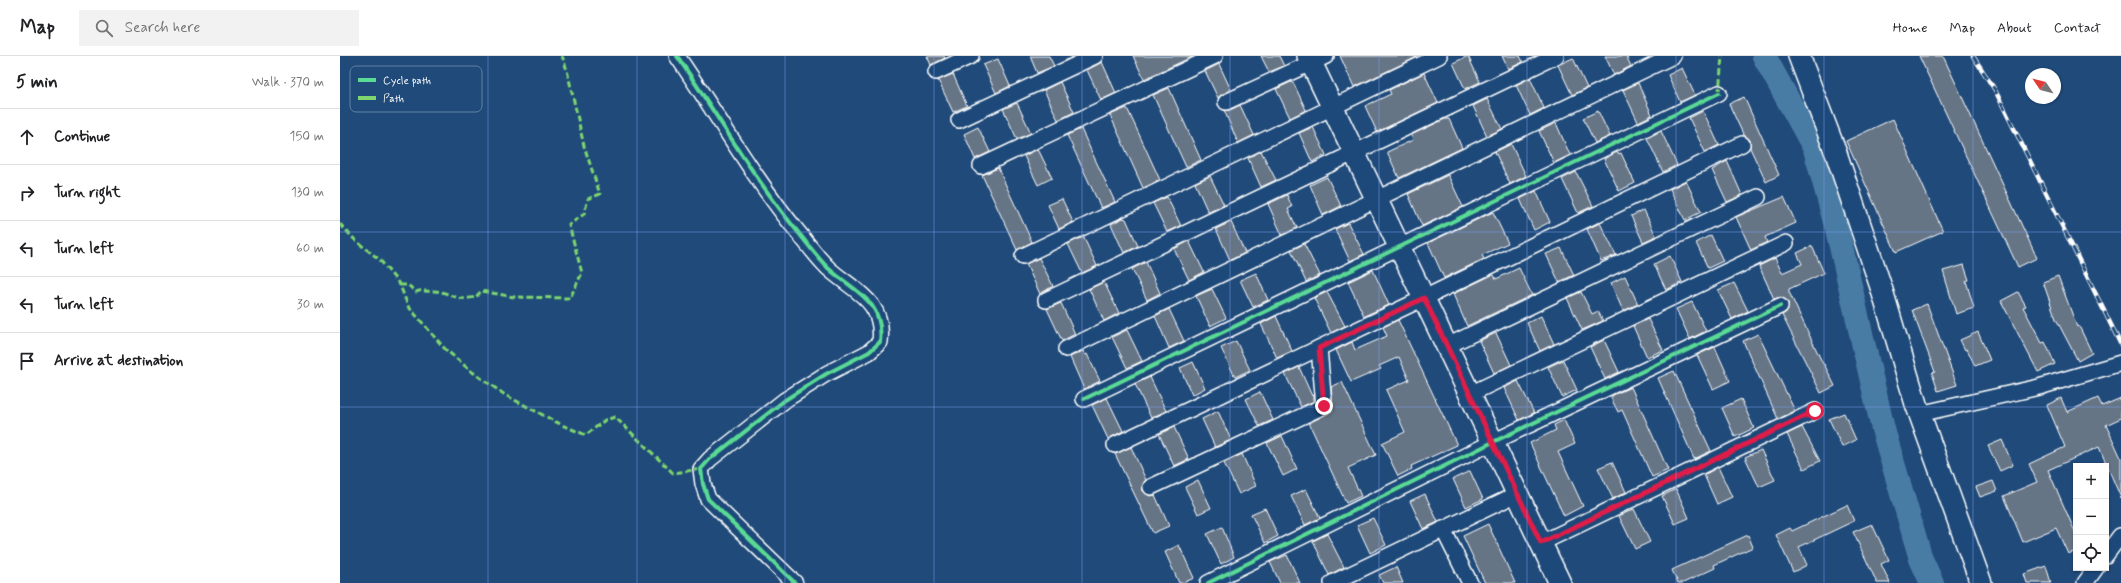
<!DOCTYPE html>
<html lang="en">
<head>
<meta charset="utf-8">
<style>
  :root { --surface:#fff; --page:#f2f2f2; --text:#202124; --muted:#757577; --line:#e0e0e0 }
  body { margin:0; font-family:Mynerve,sans-serif; background:var(--page); color:var(--text) }
  .controls { position:absolute; right:12px; bottom:12px; display:grid; overflow:hidden; border-radius:0px; box-shadow:0 1px 3px #0004 }
  .controls button { width:36px; height:36px; display:grid; place-items:center; padding:0; border:0; border-bottom:1px solid var(--line); background:var(--surface); color:var(--text); font:20px sans-serif }
  .compass { position:absolute; left:1685px; top:12px; width:36px; height:36px; border-radius:50%; background:var(--surface); box-shadow:0 1px 3px #0004; rotate:305deg }
  .stop { position:absolute; width:12px; height:12px; margin:-9px; border:3px solid #e11d48; border-radius:50%; background:#fff }
  .stop.end { background:#e11d48; border-color:#fff; box-shadow:0 1px 4px #0008 }
  .list { margin:0; padding:0; list-style:none }
  h2 { display:flex; justify-content:space-between; align-items:center; height:52px; margin:0; padding:0 16px; font-size:17px }
  h2 small { font-size:13px; font-weight:400; color:var(--muted) }
  .list li { display:grid; grid-template-columns:26px 1fr auto; gap:12px; align-items:center; box-sizing:border-box; height:56px; padding:0 16px; border-top:1px solid var(--line) }
  .list b { display:block; font-size:15px; white-space:nowrap }
  .list em { font-size:13px; font-style:normal; color:var(--muted) }
  .icon { flex:none; width:22px; height:22px; fill:none; stroke:currentColor; stroke-width:2; stroke-linecap:round; stroke-linejoin:round }
  .map { position:relative; flex:none; width:1781px; height:527px; overflow:hidden }
  header { display:flex; align-items:center; gap:24px; box-sizing:border-box; height:56px; padding:0 20px; background:var(--surface); border-bottom:1px solid var(--line) }
  header strong { font-size:19px }
  nav { display:flex; gap:22px; margin-inline-start:auto; font-size:14px }
  .search { width:280px; height:36px; background:var(--page); display:flex; align-items:center; gap:10px; box-sizing:border-box; padding:0 14px; border-radius:0px; color:var(--muted); font-size:15px }
  main { display:flex }
  aside { flex:1; background:var(--surface) }
  .map>svg:first-child { display:block }
  .lines { fill:none; stroke-linecap:round; stroke-linejoin:round }
  .river { stroke:#487ba5; stroke-width:24 }
  .building { fill:#667486; stroke:#fff }
  .street-casing { stroke:#fff; stroke-width:18 }
  .secondary-casing { stroke:#fff; stroke-width:24 }
  .street { stroke:#1f4a7a; stroke-width:15 }
  .secondary { stroke:#1f4a7a; stroke-width:21 }
  .rail-casing { stroke:#fff; stroke-width:4.5 }
  .rail { stroke:#1f4a7a; stroke-width:3; stroke-dasharray:9; stroke-linecap:butt }
  .quiet { stroke:#7fd670; stroke-width:3; stroke-dasharray:6 3; stroke-linecap:butt }
  .cycleway-casing { stroke:#1f4a7a; stroke-width:6 }
  .cycleway { stroke:#5adb95; stroke-width:4 }
  .route { stroke:#e11d48; stroke-width:5 }
  .grid { fill:none; stroke:#7795e8; stroke-width:1; stroke-opacity:0.55 }
  .key { fill:#1f4a7a; stroke:#6280a2; stroke-width:1 }
  .key-label { font-size:11px; fill:#fff }
</style>
</head>
<body>
<header>
<strong>Map</strong>
<div class="search"><svg class="icon" aria-label="search" viewBox="0 0 24 24"><circle cx="10" cy="10" r="6"/><path d="M15 15l6 6"/></svg>Search here</div>
<nav><a>Home</a><a>Map</a><a>About</a><a>Contact</a></nav>
</header>
<main>
<aside>
<h2>5 min<small>Walk · 370 m</small></h2>
<ul class="list">
<li><svg class="icon" aria-label="ahead" viewBox="0 0 24 24"><path d="M12 20V5M6 11l6-6 6 6"/></svg><div><b>Continue</b></div><em>150 m</em></li>
<li><svg class="icon" aria-label="right" viewBox="0 0 24 24"><path d="M7 20v-9h11M14 6l5 5-5 5"/></svg><div><b>Turn right</b></div><em>130 m</em></li>
<li><svg class="icon" aria-label="left" viewBox="0 0 24 24"><path d="M17 20v-9H6M10 6l-5 5 5 5"/></svg><div><b>Turn left</b></div><em>60 m</em></li>
<li><svg class="icon" aria-label="left" viewBox="0 0 24 24"><path d="M17 20v-9H6M10 6l-5 5 5 5"/></svg><div><b>Turn left</b></div><em>30 m</em></li>
<li><svg class="icon" aria-label="arrive" viewBox="0 0 24 24"><path d="M6 21V4h12l-3 4 3 4H6"/></svg><div><b>Arrive at destination</b></div></li>
</ul>
</aside>
<div class="map">
<svg width="1781" height="527" viewBox="0 0 1781 527">
  <rect width="100%" height="100%" fill="#1f4a7a"/>
  <filter id="ink" filterUnits="userSpaceOnUse"><feTurbulence type="fractalNoise" baseFrequency=".025" numOctaves="2"/><feDisplacementMap in="SourceGraphic" scale="8" xChannelSelector="R" yChannelSelector="G"/><feConvolveMatrix kernelMatrix="1 2 1 2 8 2 1 2 1" color-interpolation-filters="sRGB"/></filter>
  <g filter="url(#ink)">
    <g class="lines">
      <path class="river" d="M1424,0l51,93 22,80 46,200 38,130 11,24"/>
    </g>
    <g class="building">
      <path d="M587,0h17l1,2 -14,7z"/>
      <path d="M690,0h19l5,10 -17,7z"/>
      <path d="M793,0h61l-50,23z"/>
      <path d="M921,0h18l5,10 -15,6z"/>
      <path d="M1000,0h76l1,1 -63,30z"/>
      <path d="M1128,0l12,26 -15,7 -12,-26z"/>
      <path d="M1162,0h18l3,6 -15,7z"/>
      <path d="M1265,0h21l5,10 -17,9z"/>
      <path d="M1579,0h24l94,202 -19,9z"/>
      <path d="M1233,2l14,30 -15,7 -14,-30z"/>
      <path d="M658,3l12,27 -14,7 -13,-28z"/>
      <path d="M762,6l14,31 -15,7 -14,-30z"/>
      <path d="M879,8l12,26 -13,8 -13,-27z"/>
      <path d="M1342,12l13,27 -15,7 -12,-27z"/>
      <path d="M1084,17l14,30 -61,29 -12,-26 26,-12 -2,-4z"/>
      <path d="M613,18l14,32 -14,6 -15,-32z"/>
      <path d="M1190,22l14,30 -14,7 -14,-30z"/>
      <path d="M720,26l14,30 -16,8 -14,-30z"/>
      <path d="M951,26l3,2 12,26 -16,8 -14,-29z"/>
      <path d="M1298,27l14,32 -14,7 -15,-32z"/>
      <path d="M829,32l32,72 -15,7 -33,-72z"/>
      <path d="M1404,41l35,78 -13,7 -16,-34v-8l-7,-6 -14,-30z"/>
      <path d="M1147,43l15,30 -15,7 -14,-30z"/>
      <path d="M677,47l14,30 -14,6 -14,-30z"/>
      <path d="M900,49l14,30 -16,8 -14,-33h6z"/>
      <path d="M787,52l33,72 -17,8 -33,-73z"/>
      <path d="M1258,55l12,25 -15,7 -12,-25z"/>
      <path d="M1363,55l16,34 -14,7 -16,-34z"/>
      <path d="M1105,63h4l13,29 -63,30 -12,-26 26,-12 -2,-5z"/>
      <path d="M1553,63l50,112 -47,21 -50,-111z"/>
      <path d="M1216,67l14,32 -16,8 -15,-32z"/>
      <path d="M638,71l12,25 -15,7 -11,-25z"/>
      <path d="M973,71l13,28 -14,7 -13,-29z"/>
      <path d="M741,73l34,73 -14,6 -34,-73z"/>
      <path d="M1321,75l16,34 -14,7 -16,-34z"/>
      <path d="M1171,88l15,32 -16,8 -15,-32z"/>
      <path d="M698,93l14,29 -14,7 -14,-29z"/>
      <path d="M921,95l15,29 -15,7 -13,-29z"/>
      <path d="M1277,96l1,2 3,-1 14,30 -16,8 -15,-32z"/>
      <path d="M1387,105l15,34 -15,7 -15,-32z"/>
      <path d="M658,112l34,74 -15,8 -35,-75z"/>
      <path d="M1236,116l17,34 -15,7 -16,-34z"/>
      <path d="M1108,119l15,32 -41,19 -14,-32z"/>
      <path d="M870,120l14,29 -16,7 -13,-29z"/>
      <path d="M987,121l14,29 -18,9 -13,-30z"/>
      <path d="M1346,125l15,31 -16,8 -15,-31z"/>
      <path d="M1196,135l14,31 -16,8 -14,-31z"/>
      <path d="M947,139l5,12 -4,2 9,19 -15,7 -14,-31z"/>
      <path d="M827,141l14,29 -14,6 -14,-29z"/>
      <path d="M1444,141l12,26 -31,14 2,5 -16,8 -15,-33z"/>
      <path d="M722,143l11,23 -14,7 -11,-24z"/>
      <path d="M1304,154l12,26 -13,6 -12,-26z"/>
      <path d="M1153,156l15,31 -26,12 2,4 -40,19 -16,-35z"/>
      <path d="M783,162l3,1 12,27 -14,7 -13,-29z"/>
      <path d="M891,166l14,31 -15,7 -14,-31z"/>
      <path d="M1008,167l16,31 -14,7 -15,-32z"/>
      <path d="M1260,167l16,32 -15,6 -14,-32z"/>
      <path d="M1371,179l12,26 -15,7 -12,-25z"/>
      <path d="M740,182h4l13,28 -15,7 -14,-29z"/>
      <path d="M849,185l15,31 -15,8 -15,-31z"/>
      <path d="M964,188l16,31 -14,7 -15,-32z"/>
      <path d="M1472,190l12,27 -35,16v3l34,72h1l11,22 -14,7 -39,-78 6,-4v-9l-7,-5 -7,2 -15,-33 16,-8 7,15 20,-9 -5,-11z"/>
      <path d="M1221,192l13,27 -15,7 -13,-28z"/>
      <path d="M1330,200l12,26 -16,8 -12,-26z"/>
      <path d="M699,202l14,28 -13,8 -14,-30z"/>
      <path d="M806,206l14,31 -13,7 -15,-31z"/>
      <path d="M1624,209l5,15 -3,1 8,27 -18,6 -13,-43z"/>
      <path d="M1179,212l13,27 -65,31 -14,-32 39,-19h2l2,4z"/>
      <path d="M1033,214l16,35 -25,11 -16,-34z"/>
      <path d="M916,217l12,27 -15,7 -13,-27z"/>
      <path d="M1285,220l13,28 -15,7 -12,-28z"/>
      <path d="M1718,220l19,51 2,-1 13,27 -14,8 -22,-42 -13,-37z"/>
      <path d="M764,226l15,31 -15,8 -15,-32z"/>
      <path d="M1394,227l14,28 -16,8 -14,-29z"/>
      <path d="M872,233l14,29 -16,8 -14,-30z"/>
      <path d="M987,236l18,34 -14,7 -17,-35z"/>
      <path d="M1241,236l11,22 6,-3 5,10 -21,9 -15,-32z"/>
      <path d="M1678,236l8,14 -3,1 19,36 3,-1 10,22 -17,8 -37,-71z"/>
      <path d="M1352,246l14,29 -16,8 -14,-30z"/>
      <path d="M721,247l14,31 -13,7 -15,-32z"/>
      <path d="M1587,248l30,81 -19,6 -6,-18 3,-1 -23,-62z"/>
      <path d="M829,253l15,32 -15,7 -14,-32z"/>
      <path d="M936,260l16,35 -15,7 -16,-34z"/>
      <path d="M1201,260l13,28 -14,7 -13,-28z"/>
      <path d="M1308,263l15,31 -16,7 -14,-31z"/>
      <path d="M1058,264l59,125 -46,21 1,3 -14,7 -16,-33 23,-11 -19,-42 23,-10 -10,-23 -20,9 2,3 -30,13 -15,-32 16,-8 3,8 32,-14 -4,-9z"/>
      <path d="M787,274l15,31 -15,7 -15,-31z"/>
      <path d="M1638,276l12,28 -15,6 -8,-17 -2,1 -5,-10z"/>
      <path d="M1156,277l15,32 -17,8 -15,-32z"/>
      <path d="M1418,278l37,77 -17,8 -35,-78z"/>
      <path d="M1264,284l15,32 -14,7 -15,-32z"/>
      <path d="M896,285l14,29 -15,7 -14,-29z"/>
      <path d="M1375,291l15,34 -17,8 -16,-34z"/>
      <path d="M743,295l2,4 2,-1 13,27 -16,8 -14,-32z"/>
      <path d="M1223,304l14,30 -15,7 -14,-30z"/>
      <path d="M853,306l12,26 -13,7 -12,-27z"/>
      <path d="M959,311l13,29 2,-1v6l-13,6 -16,-33z"/>
      <path d="M1334,315l37,80 -17,8 -36,-81z"/>
      <path d="M810,321l16,34 -15,7 -16,-34z"/>
      <path d="M1178,325l16,32 -15,7 -15,-32z"/>
      <path d="M1002,326l34,73 -28,13 13,28 -15,7 -37,-80 23,-12 1,-6 -2,-18z"/>
      <path d="M1291,331l37,83 -16,7 -30,-67 -4,2 -7,-14 2,-3z"/>
      <path d="M920,336l13,28 -14,6 -13,-27z"/>
      <path d="M767,342l16,33 -15,8 -16,-34z"/>
      <path d="M1721,342l6,14 31,-14 4,8 19,-8v20l-15,7 15,33v40l-22,-51 -51,23 28,64v17l-8,3 -12,-26 -33,14 -19,-46 33,-14 -8,-18 36,-17 -18,-42z"/>
      <path d="M1401,343l13,29 -19,9 -13,-29z"/>
      <path d="M878,355l13,29 -16,7 -13,-28z"/>
      <path d="M1504,357l12,27 -14,7 -13,-28z"/>
      <path d="M1224,364l11,24 -17,8 25,54 -19,10 -34,-73 26,-13 -2,-5z"/>
      <path d="M834,371l15,32 -15,7 -15,-32z"/>
      <path d="M1462,371l18,34 -16,8 -17,-35z"/>
      <path d="M942,380l15,33 -14,7 -16,-33z"/>
      <path d="M1662,384l11,25 -13,6 -12,-25z"/>
      <path d="M791,391l15,33 -4,6 1,5 7,5 5,-1 14,31 -16,7 -38,-79z"/>
      <path d="M1421,394l14,30 -16,7 -14,-30z"/>
      <path d="M902,398l14,32 -17,8 -15,-31z"/>
      <path d="M1272,406l14,30 -13,7 -15,-31z"/>
      <path d="M1378,411l14,30 -15,7 -13,-29z"/>
      <path d="M1130,415l13,28 -17,8 -13,-28z"/>
      <path d="M858,424l13,28 -13,6 -13,-27z"/>
      <path d="M1653,425l4,10 -17,6 -4,-10z"/>
      <path d="M966,433l14,29 -15,7 -14,-29z"/>
      <path d="M1336,433l13,29 -14,6 -13,-28z"/>
      <path d="M1085,438l13,28 -15,7 -13,-28z"/>
      <path d="M1507,449l7,16 -55,26 8,18 -14,7 -17,-37 14,-7 2,3z"/>
      <path d="M925,452l13,28 -13,7 -14,-29z"/>
      <path d="M1294,453l16,33 -15,7 -16,-33z"/>
      <path d="M1033,462l13,27 -16,8 -13,-28z"/>
      <path d="M1148,468l27,59h-30l-22,-47z"/>
      <path d="M1532,468l17,36 -8,4 9,19h-13l-24,-51z"/>
      <path d="M882,471l12,30 -13,7 -14,-30z"/>
      <path d="M987,478l17,33 -15,8 -16,-34z"/>
      <path d="M1408,479l5,12 -39,18 1,3 -32,15h-5l-6,-13z"/>
      <path d="M839,489l15,33 -11,5h-4l-14,-31z"/>
      <path d="M947,499l13,28h-20l-10,-21z"/>
      <path d="M1706,510l5,17h-24l-3,-9z"/>
      <path d="M1056,511l7,16h-20l-4,-8z"/>
    </g>
    <g class="lines">
      <defs>
        <g id="street">
          <path d="M337,0c40,58 75,120 120,175 10,12 19,25 31,37 25,23 57,32 52,74l-11,10 -43,22 -41,26 -75,59 -9,10 2,15 5,15 87,84"/>
          <path d="M596,16l35,-16"/>
          <path d="M886,46l100,-46"/>
          <path d="M619,64l136,-64"/>
          <path d="M641,110l234,-110"/>
          <path d="M683,200l416,-200"/>
          <path d="M706,244l510,-244"/>
          <path d="M1107,290l311,-149"/>
          <path d="M726,293l607,-293"/>
          <path d="M1130,338l316,-151"/>
          <path d="M744,343l635,-306"/>
          <path d="M1579,358l120,-27 82,-24"/>
          <path d="M775,389l309,-147 318,-154"/>
          <path d="M811,431l173,-81 -5,-58"/>
          <path d="M1103,473l27,54"/>
          <path d="M1201,487l274,-132"/>
          <path d="M1766,499l14,-19"/>
          <path d="M868,527l285,-141 287,-136"/>
          <path d="M992,527l185,-89"/>
          <path d="M1745,527l11,-15"/>
        </g>
        <g id="secondary">
          <path d="M968,0l252,527"/>
          <path d="M1459,0l37,97 45,134 35,117 65,179"/>
        </g>
      </defs>
      <use href="#street" class="street-casing"/>
      <use href="#secondary" class="secondary-casing"/>
      <use href="#street" class="street"/>
      <use href="#secondary" class="secondary"/>
      <defs>
        <path id="rail" d="M1633,0l22,34 126,255"/>
      </defs>
      <use href="#rail" class="rail-casing"/>
      <use href="#rail" class="rail"/>
      <g class="quiet">
        <path d="M1379,37l3,-37"/>
        <path d="M0,168l16,17 24,19 20,25 8,21 37,43 26,22 34,24 57,30 24,10 19,-15 10,-3 58,56 28,-4"/>
        <path d="M60,229h8l8,7 6,-2c5,2 7,1 12,1 9,0 17,5 25,7 5,1 12,0 17,-1l5,-6 33,6 56,1 12,-25 -13,-48 15,-11 4,-15 12,-5 -16,-48 -17,-76 -5,-14"/>
      </g>
      <defs>
        <g id="cycleway">
          <path d="M337,0c40,58 75,120 120,175 10,12 19,25 31,37 25,23 57,32 52,74l-11,10 -43,22 -41,26 -75,59 -9,10 2,15 5,15 87,84"/>
          <path d="M744,343l635,-306"/>
          <path d="M868,527l285,-141 287,-136"/>
        </g>
      </defs>
      <use href="#cycleway" class="cycleway-casing"/>
      <use href="#cycleway" class="cycleway"/>
    </g>
  </g>
  <g class="lines" filter="url(#ink)">
    <path class="route" d="M984,350l-5,-58 105,-50 117,245 274,-132"/>
  </g>
  <path class="grid" d="M148,0v527M297,0v527M445,0v527M594,0v527M742,0v527M890,0v527M1039,0v527M1187,0v527M1336,0v527M1484,0v527M1633,0v527M0,176h1781M0,351h1781"/>
  <rect x="10" y="10" width="132" height="46" rx="6" class="key"/>
  <rect x="18" y="22" width="18" height="4" fill="#5adb95"/>
  <rect x="18" y="40" width="18" height="4" fill="#7fd670"/>
  <g class="key-label">
    <text x="43" y="28">Cycle path</text>
    <text x="43" y="46">Path</text>
  </g>
</svg>
<div class="controls">
<button>+</button>
<button>−</button>
<button><svg class="icon" aria-label="locate" viewBox="0 0 24 24"><circle cx="12" cy="12" r="6"/><path d="M12 2v4M12 18v4M2 12h4M18 12h4"/></svg></button>
</div>
<svg class="compass" viewBox="-18 -18 36 36"><path d="M0-13l5 13h-10z" fill="#e53935"/><path d="M0 13l5-13h-10z" fill="#757577"/></svg>
<div class="stop" style="left:1475px;top:355px"></div>
<div class="stop end" style="left:984px;top:350px"></div>
</div>
</main>
</body>
</html>
